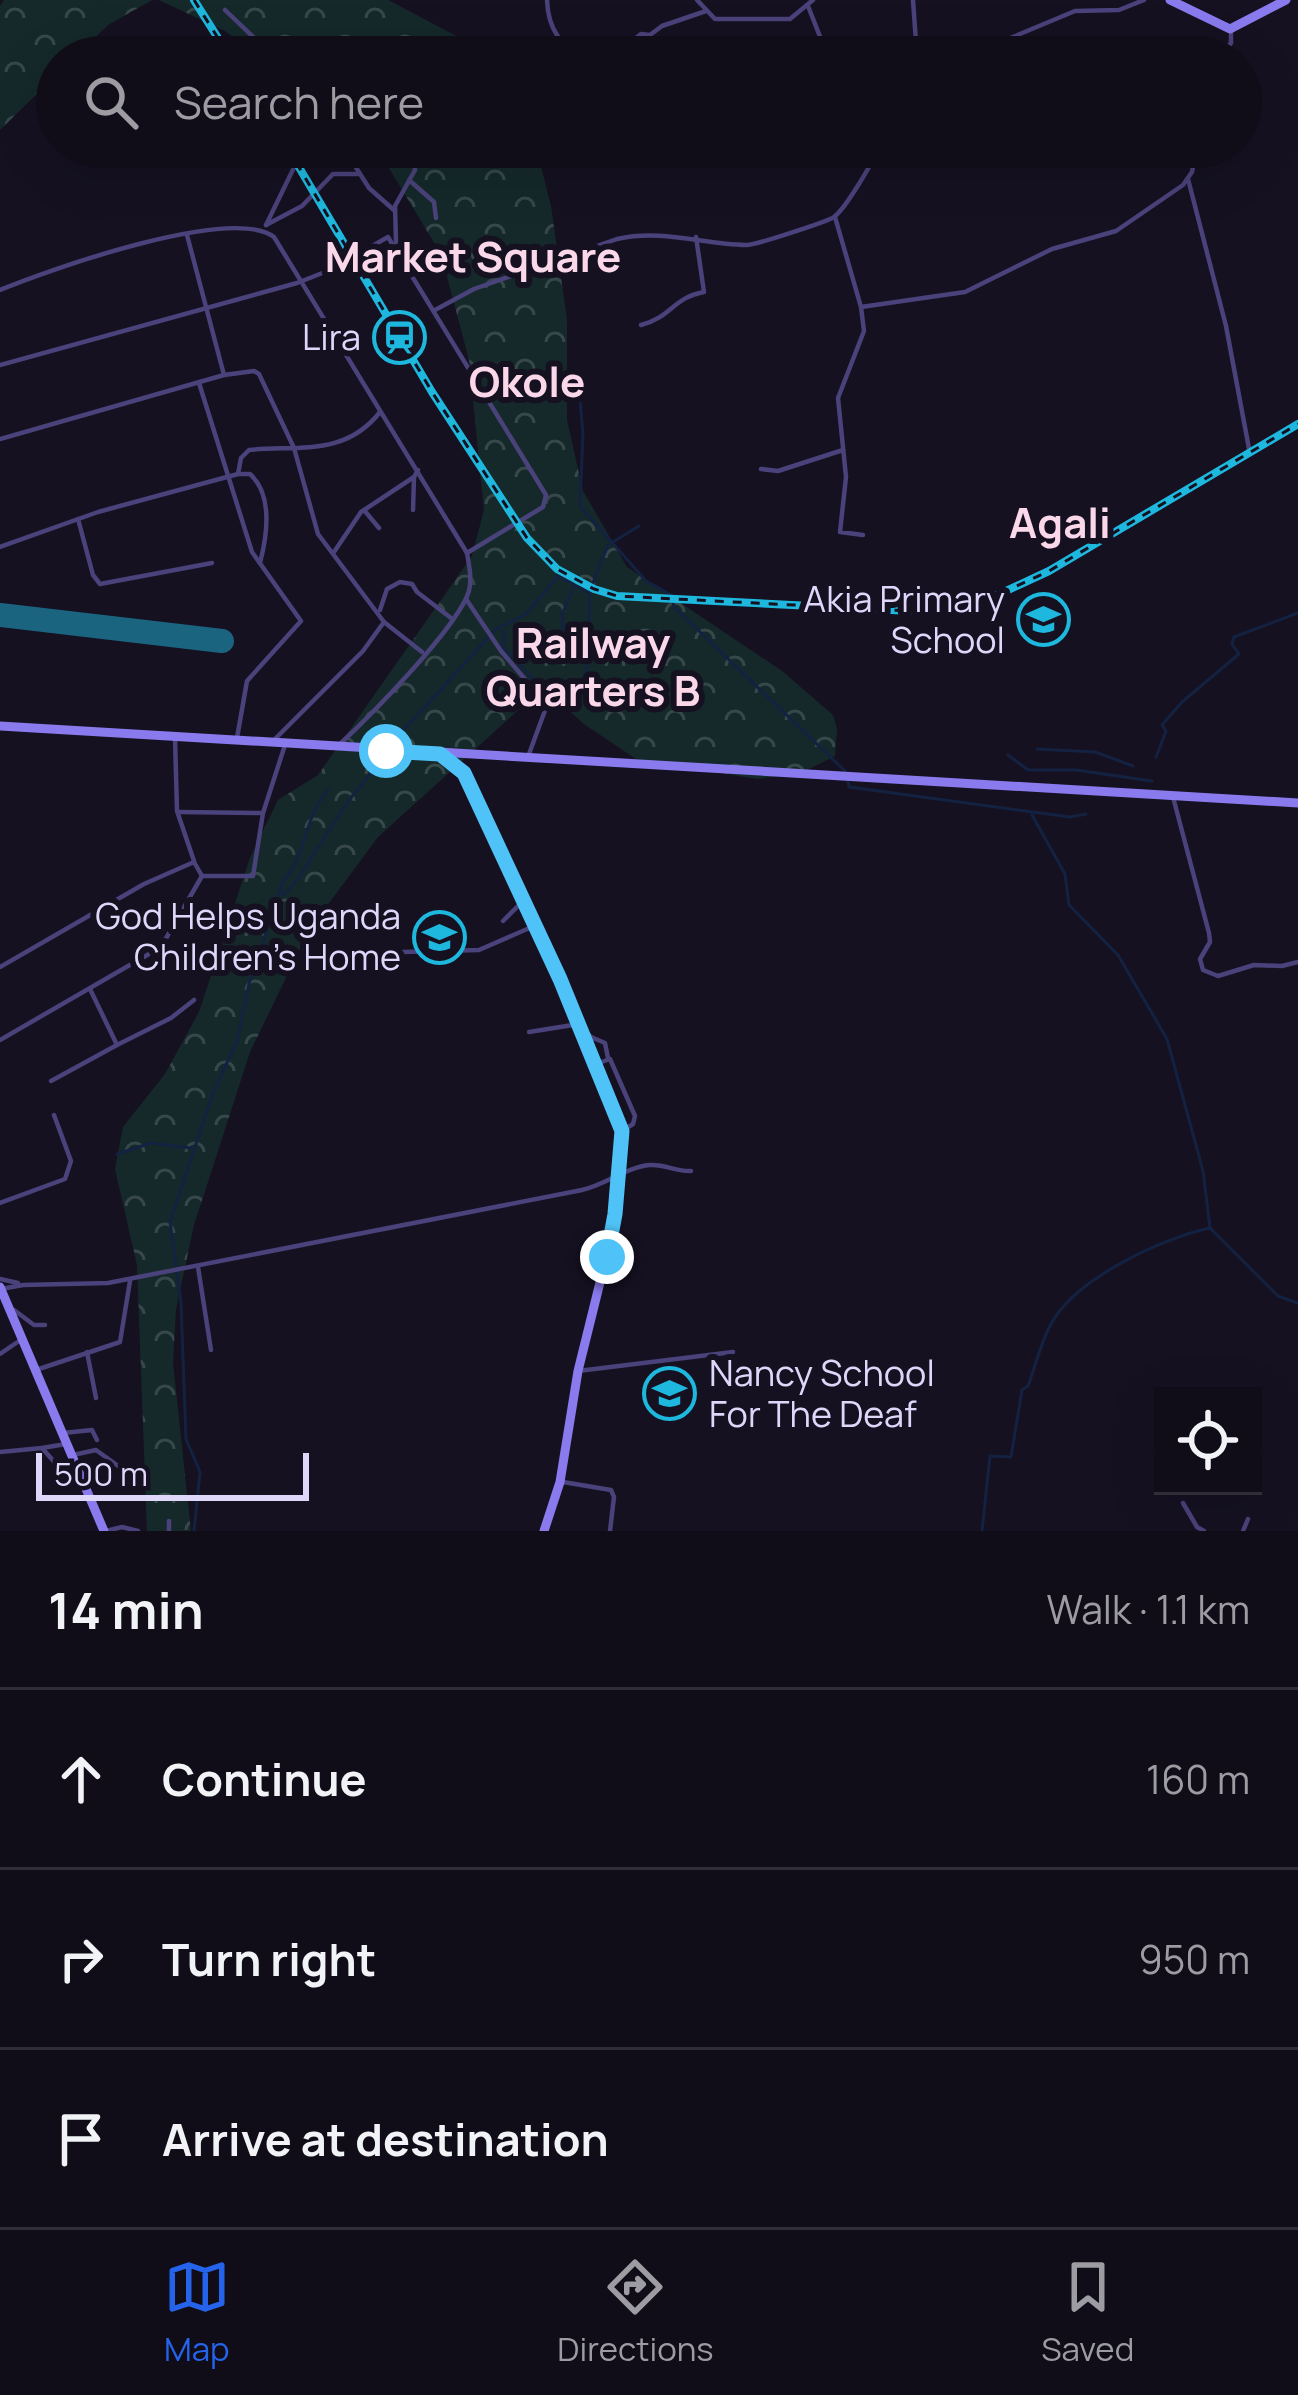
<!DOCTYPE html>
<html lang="en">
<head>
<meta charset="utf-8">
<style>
  :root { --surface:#100d19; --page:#1e1b26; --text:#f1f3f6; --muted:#9c9ca2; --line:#302d38; --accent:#2563eb }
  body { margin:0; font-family:Manrope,sans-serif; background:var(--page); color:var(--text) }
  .controls { position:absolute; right:36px; bottom:36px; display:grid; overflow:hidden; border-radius:0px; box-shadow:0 12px 48px #0002 }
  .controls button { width:108px; height:108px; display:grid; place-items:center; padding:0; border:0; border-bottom:3px solid var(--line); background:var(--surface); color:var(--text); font:60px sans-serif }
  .scale { position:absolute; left:36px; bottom:30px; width:273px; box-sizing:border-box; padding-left:12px; border:6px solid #ded7fa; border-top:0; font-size:33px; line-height:42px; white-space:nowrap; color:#ded7fa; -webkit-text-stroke:9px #151121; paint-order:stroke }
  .stop { position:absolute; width:36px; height:36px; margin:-27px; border:9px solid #4fc3f7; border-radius:50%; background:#fff }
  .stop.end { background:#4fc3f7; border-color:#fff; box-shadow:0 3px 12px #0008 }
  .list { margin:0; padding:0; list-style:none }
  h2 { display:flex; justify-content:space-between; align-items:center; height:156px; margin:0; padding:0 48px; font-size:51px }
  h2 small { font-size:39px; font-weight:400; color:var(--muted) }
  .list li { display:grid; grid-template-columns:78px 1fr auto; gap:36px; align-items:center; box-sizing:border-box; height:180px; padding:0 48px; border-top:3px solid var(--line) }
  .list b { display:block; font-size:45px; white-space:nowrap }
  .list em { font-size:39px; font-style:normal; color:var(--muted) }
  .icon { flex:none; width:66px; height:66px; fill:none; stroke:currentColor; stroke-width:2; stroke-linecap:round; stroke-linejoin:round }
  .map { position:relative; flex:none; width:1298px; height:1531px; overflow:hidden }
  .search { position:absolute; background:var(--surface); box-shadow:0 12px 48px #0002; left:36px; right:36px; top:36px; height:132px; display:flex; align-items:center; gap:30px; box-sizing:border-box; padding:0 42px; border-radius:66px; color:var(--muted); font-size:45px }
  .sheet { height:696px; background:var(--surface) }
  nav { display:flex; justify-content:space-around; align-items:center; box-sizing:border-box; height:168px; border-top:3px solid var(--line); background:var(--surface); font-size:33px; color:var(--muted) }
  nav a { display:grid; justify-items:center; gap:6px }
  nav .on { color:var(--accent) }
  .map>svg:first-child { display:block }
  .park { fill:url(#park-crowns) }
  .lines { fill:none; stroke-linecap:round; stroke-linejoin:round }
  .stream { stroke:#142242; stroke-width:3 }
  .runway { stroke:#1a6480; stroke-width:24 }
  .street { stroke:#4a427a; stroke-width:4.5 }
  .secondary { stroke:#897aed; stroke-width:9 }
  .rail-casing { stroke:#1eb8de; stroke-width:8 }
  .rail { stroke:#151121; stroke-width:3; stroke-dasharray:9; stroke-linecap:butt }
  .route { stroke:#4fc3f7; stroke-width:15 }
  .labels { text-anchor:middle; stroke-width:12; stroke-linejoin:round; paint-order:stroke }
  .poi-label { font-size:36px; fill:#ded7fa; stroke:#151121; text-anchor:end }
  .quarter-label { font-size:42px; font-weight:bold; fill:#fad8ea; stroke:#151121 }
</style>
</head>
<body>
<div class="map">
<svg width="1298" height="1531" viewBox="0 0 1298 1531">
  <defs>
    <pattern id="park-crowns" width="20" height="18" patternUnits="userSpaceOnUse" patternTransform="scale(3)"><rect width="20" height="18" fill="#15292a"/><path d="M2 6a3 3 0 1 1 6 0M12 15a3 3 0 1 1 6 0" fill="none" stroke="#37474a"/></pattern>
  </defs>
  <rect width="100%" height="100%" fill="#151121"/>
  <g class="park">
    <path d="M4,0h148l-44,25 -33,32h-18v17l-57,56v-124z"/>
    <path d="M159,0h229l72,38 19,19h-217l-37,-26z"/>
    <path d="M368,147h168l15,59 16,114v100l16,71 44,76 155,104 51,44 4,14 -2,27 -34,17 -44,6 -121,-20 -52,-35 -33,-30 -25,9 -148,134 -69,93 -59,122 -56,173 -18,84 -3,54 18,168h-44l-10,-266 -22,-96 8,-42 42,-53 34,-62 51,-154 28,-58 40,-25 154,-219 12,-46 -15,-150 -28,-106 -54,-89z"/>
  </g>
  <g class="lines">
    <g class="stream">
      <path d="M578,377l5,57 -3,72 66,75 25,14 3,12 171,164"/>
      <path d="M503,631l2,11 -4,3 37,39"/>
      <path d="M555,635l8,-5 -1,-15 11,-27"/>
      <path d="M586,692l-3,-6 6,-30 -7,-26 7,-10v-25"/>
      <path d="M391,744l105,-115 30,-15 32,-38 31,17 19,-48 31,-19"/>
      <path d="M1037,749l58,3 38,14"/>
      <path d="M1008,755l20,15h48l76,11"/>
      <path d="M1156,757l10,-26 -4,-6 20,-23 57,-48 -7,-10 2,-7 64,-24"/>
      <path d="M848,780l1,7 221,30 16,-3"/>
      <path d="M1032,815l33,59 4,31 49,50 49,84 36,132 7,57 68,68 20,7"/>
      <path d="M283,895l12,-12 54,-83 38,-47"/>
      <path d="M117,1154l34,-11 40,5"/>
      <path d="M194,1531l6,-59 -14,-33 -5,-136 -11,-81 43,-129 24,-52 12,-57 34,-103c23,-22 20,-64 46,-92"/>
      <path d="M982,1531l8,-75 21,1 11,-67 6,-4c7,-19 13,-44 23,-62 24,-45 111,-86 159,-96"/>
    </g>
    <path class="runway" d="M0,615l222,26"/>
    <g class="street">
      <path d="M547,0c1,28 14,48 39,57"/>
      <path d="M697,0l18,19h75l23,-19"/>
      <path d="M808,6l20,51"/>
      <path d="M225,10l49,47"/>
      <path d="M605,57l12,-4 24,-19 9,1 12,-9 44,-15"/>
      <path d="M911,57l5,-15 -3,-42"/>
      <path d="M957,57l20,-12 31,-6 67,-28 44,-1 25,-10"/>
      <path d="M1220,57l11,-14v-11"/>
      <path d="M343,147l26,41 26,23"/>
      <path d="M1188,179l38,147 24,128"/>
      <path d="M409,180l25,22 2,16"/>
      <path d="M835,217l26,90"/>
      <path d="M266,225l36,-19 31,-32h25"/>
      <path d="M266,225l38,-78"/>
      <path d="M396,242l-1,-36 20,-36 -2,-23"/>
      <path d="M0,290c48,-20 231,-85 274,-53l193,316c2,12 5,25 2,38 -11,36 -99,125 -129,153"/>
      <path d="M435,310l39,-21 143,-50c46,-10 84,5 129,6 7,1 83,-24 88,-28 12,-9 39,-55 45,-70"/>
      <path d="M641,325c31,-8 31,-27 63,-33l-8,-55"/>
      <path d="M0,365l297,-82 33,-13 58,-33 158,258 -3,12 -76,46"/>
      <path d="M224,375l30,-4 5,3 35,74 24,86 66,88 38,30"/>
      <path d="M199,383l53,169 49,69 -54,60 -10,57"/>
      <path d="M0,439l224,-64 -37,-140"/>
      <path d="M761,469l17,2 65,-21"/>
      <path d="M238,474h12c23,21 17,62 10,89"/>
      <path d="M364,510l15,18"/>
      <path d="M413,510l1,-33 4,-7"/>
      <path d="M78,519l15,56 7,9 112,-21"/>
      <path d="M863,535l-23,-3 6,-55 -8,-79 26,-67 -3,-24 104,-15 87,-43 64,-18 67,-46 9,-13 5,-25"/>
      <path d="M0,547l98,-35 140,-38 3,-16 8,-8c49,-5 96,7 131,-38"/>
      <path d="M334,552l27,-40 53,-35"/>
      <path d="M466,599l35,52 46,54 -18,49"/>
      <path d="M380,610l7,-21 13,-7 12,2 5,8 34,26"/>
      <path d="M175,738l2,73 17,50"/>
      <path d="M275,739l88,-88 21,-29"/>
      <path d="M1173,797l36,136 1,9 -10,17 3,11 15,6 36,-11 28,1 16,-4"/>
      <path d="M179,812l84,1"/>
      <path d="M503,921l21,-21"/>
      <path d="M365,953l114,-3 55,-24"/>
      <path d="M0,967l144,-83 50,-22 8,14h51l10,-63 22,-68"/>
      <path d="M90,989l27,56 54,-27 23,-18"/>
      <path d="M529,1032l50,-8 12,13 2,14"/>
      <path d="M591,1037l14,6 3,15"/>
      <path d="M0,1040l161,-93 41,-71"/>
      <path d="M596,1064l14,-5 25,57 -2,8 -11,7"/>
      <path d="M51,1081l66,-36"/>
      <path d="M0,1203l65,-24 6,-18 -17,-46"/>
      <path d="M198,1267l13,83"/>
      <path d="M0,1279l18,4"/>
      <path d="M1,1289l22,-4 85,-2 474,-93c24,-5 44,-23 68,-25 15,-1 27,7 41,6"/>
      <path d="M14,1310l20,15h11"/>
      <path d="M87,1352l9,46"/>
      <path d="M0,1354l22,-15"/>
      <path d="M36,1370l84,-28 10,-61"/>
      <path d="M578,1371l155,-19"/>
      <path d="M63,1433l29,-3 5,10"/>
      <path d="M42,1448l24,-4"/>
      <path d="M0,1452l42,-4 15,17 19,5"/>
      <path d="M73,1455l23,-5 25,18"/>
      <path d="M59,1480l8,-11"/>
      <path d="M563,1482l48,8 3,7 -4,34"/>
      <path d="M1183,1503l14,24 7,4"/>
      <path d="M106,1531l16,-4 16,4"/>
      <path d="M169,1531v-10"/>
      <path d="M1243,1531l5,-12"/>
    </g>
    <g class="secondary">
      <path d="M1170,0l60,29 56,-29"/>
      <path d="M0,726l1298,77"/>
      <path d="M440,754l24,19 10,20 86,186 62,152 -10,103 -34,137 -18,111 -16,49"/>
      <path d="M0,1287l104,244"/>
    </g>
    <defs>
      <g id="rail">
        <path d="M194,0l36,57"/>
        <path d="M287,147l145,245 95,146 30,31 37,20 23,7 294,15 82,-14 56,-26 249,-147"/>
      </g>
    </defs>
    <use href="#rail" class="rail-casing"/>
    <use href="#rail" class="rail"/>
  </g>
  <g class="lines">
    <path class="route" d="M386,751l54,3 24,19 96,206 62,152 -7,83 -8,43"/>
  </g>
  <defs>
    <symbol id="station-ring" viewBox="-11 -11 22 22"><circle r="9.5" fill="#151121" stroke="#1eb8de" stroke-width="1.5"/><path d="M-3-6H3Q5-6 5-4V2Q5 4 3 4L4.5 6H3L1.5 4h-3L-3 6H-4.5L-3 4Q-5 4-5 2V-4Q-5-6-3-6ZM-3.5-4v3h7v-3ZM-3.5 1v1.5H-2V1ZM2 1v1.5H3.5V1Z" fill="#1eb8de"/></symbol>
    <symbol id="school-ring" viewBox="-11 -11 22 22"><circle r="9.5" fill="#151121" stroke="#1eb8de" stroke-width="1.5"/><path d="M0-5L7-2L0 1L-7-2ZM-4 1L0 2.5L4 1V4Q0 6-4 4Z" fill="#1eb8de"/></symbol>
  </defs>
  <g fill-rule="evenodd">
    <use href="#station-ring" x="370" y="308" width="59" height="59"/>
    <use href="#school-ring" x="1014" y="590" width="59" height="59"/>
    <use href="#school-ring" x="410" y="908" width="59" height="59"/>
    <use href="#school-ring" x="640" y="1364" width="59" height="59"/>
  </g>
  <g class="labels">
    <g class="poi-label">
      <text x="361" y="350">Lira</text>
      <text x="1005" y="612">Akia Primary<tspan x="1005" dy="41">School</tspan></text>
      <text x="401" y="929">God Helps Uganda<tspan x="401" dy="41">Children's Home</tspan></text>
      <text x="709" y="1386" text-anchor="start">Nancy School<tspan x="709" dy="41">For The Deaf</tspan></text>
    </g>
    <g class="quarter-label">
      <text x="473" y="272">Market Square</text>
      <text x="527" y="397">Okole</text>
      <text x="1060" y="538">Agali</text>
      <text x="593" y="658">Railway<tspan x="593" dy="48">Quarters B</tspan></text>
    </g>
  </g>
</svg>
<div class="controls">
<button><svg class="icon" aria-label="locate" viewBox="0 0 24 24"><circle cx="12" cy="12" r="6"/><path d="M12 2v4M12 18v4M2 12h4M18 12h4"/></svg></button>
</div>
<div class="scale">500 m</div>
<div class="stop" style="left:386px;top:751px"></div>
<div class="stop end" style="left:607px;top:1257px"></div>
<div class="search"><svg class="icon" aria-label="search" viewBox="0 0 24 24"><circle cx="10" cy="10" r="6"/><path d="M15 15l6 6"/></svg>Search here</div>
</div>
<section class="sheet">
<h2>14 min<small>Walk · 1.1 km</small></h2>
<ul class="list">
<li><svg class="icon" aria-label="ahead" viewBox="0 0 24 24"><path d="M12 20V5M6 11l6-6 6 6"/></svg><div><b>Continue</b></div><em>160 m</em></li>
<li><svg class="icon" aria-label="right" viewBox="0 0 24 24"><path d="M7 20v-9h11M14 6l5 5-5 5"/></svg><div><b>Turn right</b></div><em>950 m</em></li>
<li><svg class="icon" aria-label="arrive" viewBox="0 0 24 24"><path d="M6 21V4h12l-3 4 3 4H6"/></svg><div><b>Arrive at destination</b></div></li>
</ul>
</section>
<nav>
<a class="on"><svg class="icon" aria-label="map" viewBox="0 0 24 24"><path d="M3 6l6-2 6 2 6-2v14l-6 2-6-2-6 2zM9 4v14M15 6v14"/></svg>Map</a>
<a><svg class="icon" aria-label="directions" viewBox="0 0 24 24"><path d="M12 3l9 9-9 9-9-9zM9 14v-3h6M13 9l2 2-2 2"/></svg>Directions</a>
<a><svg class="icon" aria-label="saved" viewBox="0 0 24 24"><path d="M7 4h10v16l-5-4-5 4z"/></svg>Saved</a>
</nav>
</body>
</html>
